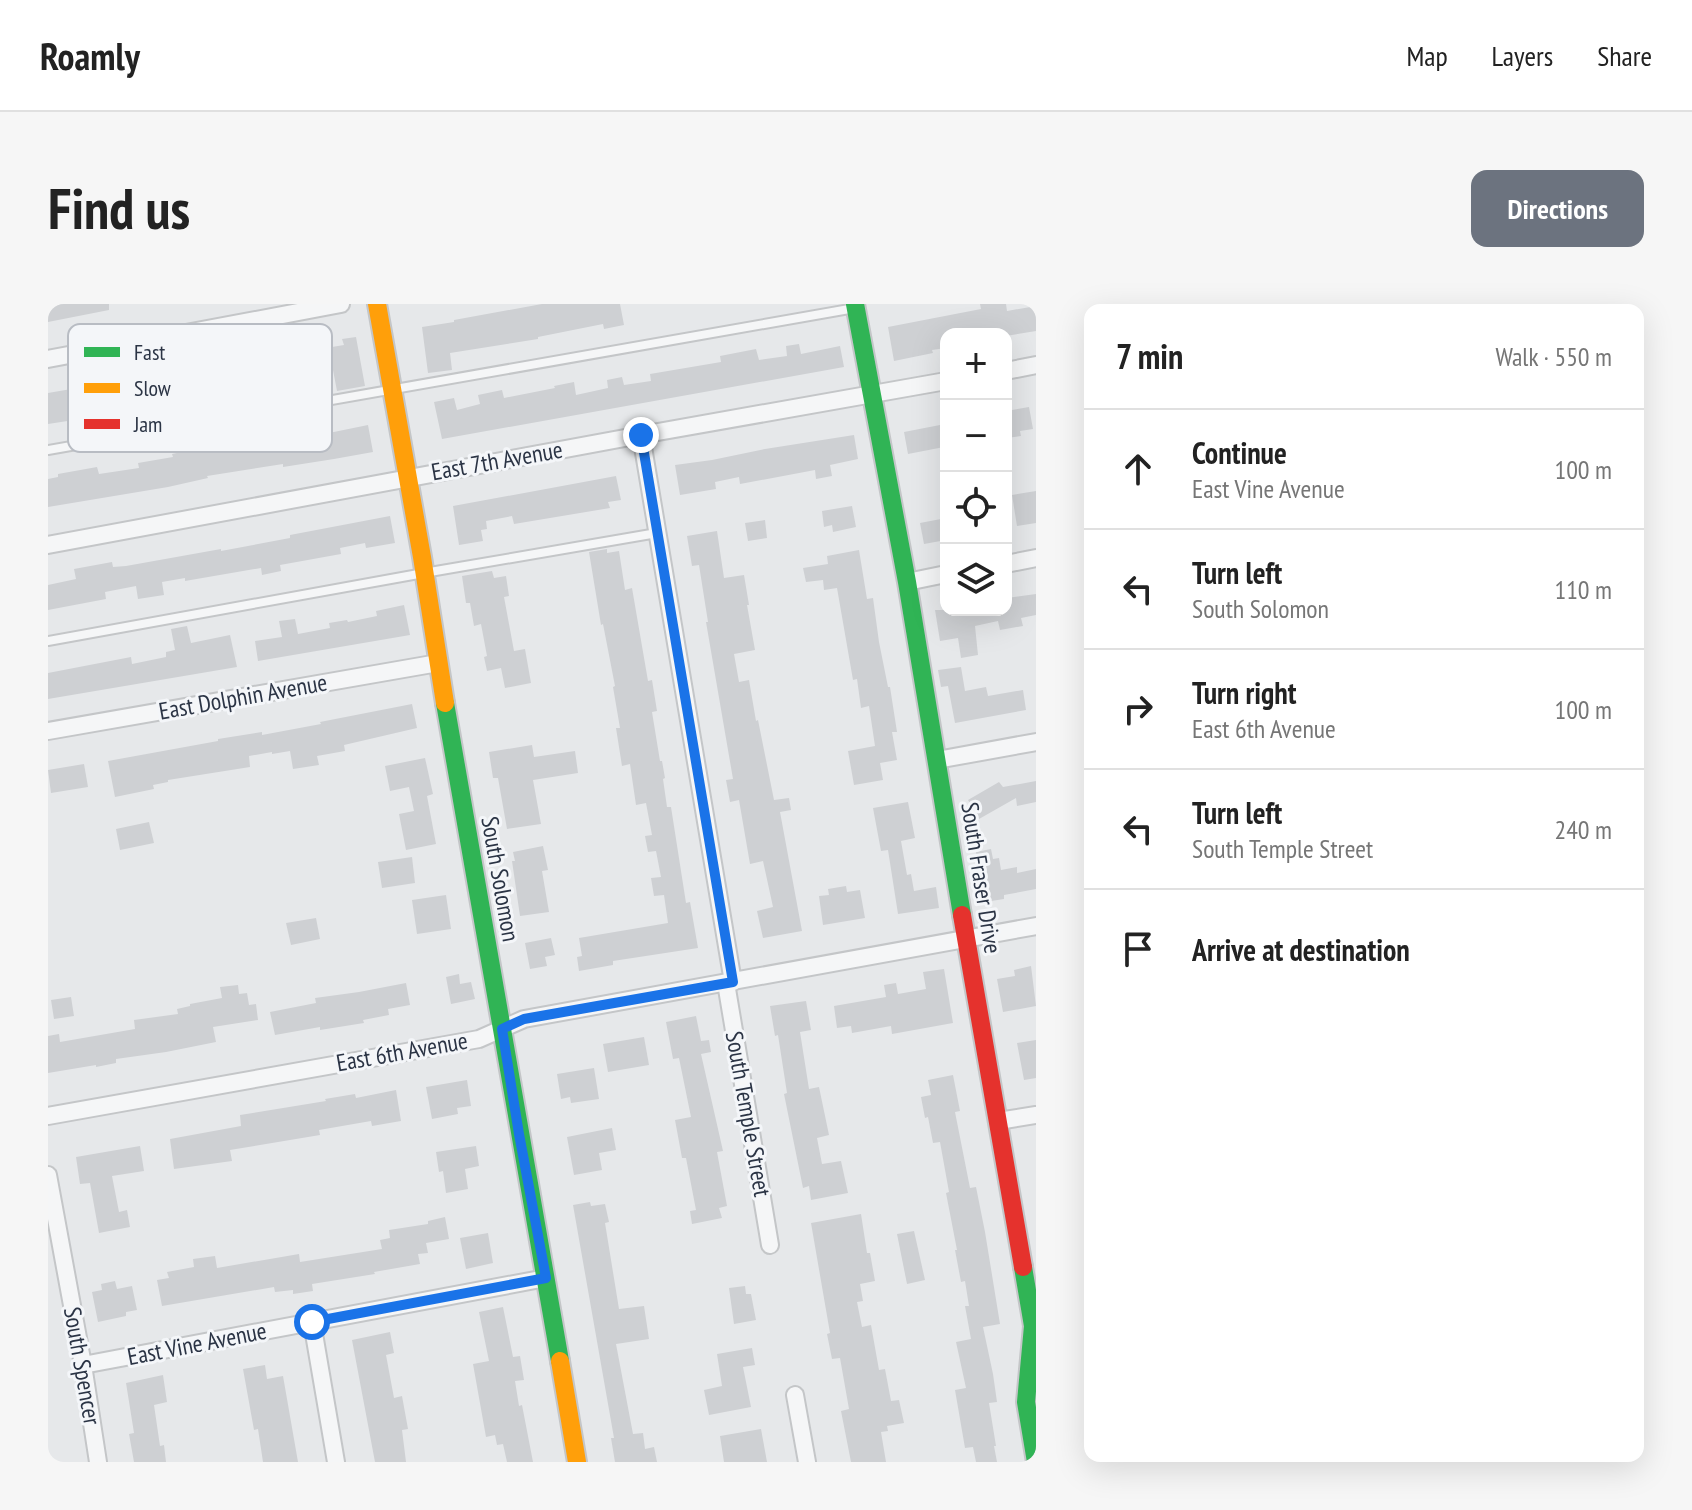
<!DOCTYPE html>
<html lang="en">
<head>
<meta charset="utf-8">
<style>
  :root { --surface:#fff; --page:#f6f6f6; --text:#222; --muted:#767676; --line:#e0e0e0; --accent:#6c737f }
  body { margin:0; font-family:"PT Sans Narrow",sans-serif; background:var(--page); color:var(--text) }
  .controls { position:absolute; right:24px; top:24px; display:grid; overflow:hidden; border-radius:16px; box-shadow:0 8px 32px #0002 }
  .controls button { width:72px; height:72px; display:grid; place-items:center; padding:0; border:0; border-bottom:2px solid var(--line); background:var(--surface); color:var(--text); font:40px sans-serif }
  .stop { position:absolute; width:24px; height:24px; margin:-18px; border:6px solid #1a73e8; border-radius:50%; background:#fff }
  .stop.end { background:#1a73e8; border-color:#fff; box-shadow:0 2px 8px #0008 }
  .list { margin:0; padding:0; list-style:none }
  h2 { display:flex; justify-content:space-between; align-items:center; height:104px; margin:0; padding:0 32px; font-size:34px }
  h2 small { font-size:26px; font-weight:400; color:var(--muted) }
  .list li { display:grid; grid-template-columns:52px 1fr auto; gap:24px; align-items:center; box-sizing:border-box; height:120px; padding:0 32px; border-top:2px solid var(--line) }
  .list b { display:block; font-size:30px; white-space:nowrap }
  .list p { margin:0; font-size:26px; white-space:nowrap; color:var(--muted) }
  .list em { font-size:26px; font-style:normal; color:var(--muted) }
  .icon { flex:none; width:44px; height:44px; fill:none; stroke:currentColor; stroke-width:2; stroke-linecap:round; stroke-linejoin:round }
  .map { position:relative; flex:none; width:988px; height:1158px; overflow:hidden; border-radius:16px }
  header { display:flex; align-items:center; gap:48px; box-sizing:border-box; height:112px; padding:0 40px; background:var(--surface); border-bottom:2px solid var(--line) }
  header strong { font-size:38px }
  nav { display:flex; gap:44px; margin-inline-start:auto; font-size:28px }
  .intro { display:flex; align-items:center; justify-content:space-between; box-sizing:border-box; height:192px; padding:0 48px }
  h1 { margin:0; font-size:56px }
  .button { padding:20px 36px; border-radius:16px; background:var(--accent); color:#fff; font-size:28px; font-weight:700 }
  main { display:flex; gap:48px; padding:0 48px }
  aside { flex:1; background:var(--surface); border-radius:16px; box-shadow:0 8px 32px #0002 }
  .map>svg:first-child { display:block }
  .building { fill:#ced0d3 }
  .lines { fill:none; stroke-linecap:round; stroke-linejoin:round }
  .lane-casing { stroke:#c4c6c8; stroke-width:12 }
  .street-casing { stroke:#c4c6c8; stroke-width:20 }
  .fast-casing { stroke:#c4c6c8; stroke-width:22 }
  .slow-casing { stroke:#c4c6c8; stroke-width:22 }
  .jam-casing { stroke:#c4c6c8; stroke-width:22 }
  .lane { stroke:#f5f6f7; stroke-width:8 }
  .street { stroke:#f5f6f7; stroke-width:16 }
  .fast { stroke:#30b455; stroke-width:18 }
  .slow { stroke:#ff9f0a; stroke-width:18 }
  .jam { stroke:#e5322d; stroke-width:18 }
  .route { stroke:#1a73e8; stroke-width:10 }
  .labels { text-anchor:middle; stroke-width:6; stroke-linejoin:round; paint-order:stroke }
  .street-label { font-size:24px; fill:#2b3445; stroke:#f4f6f9 }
  .key { fill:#f4f6f9; stroke:#b8bcc3; stroke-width:2 }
  .key-label { font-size:22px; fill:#2b3445 }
</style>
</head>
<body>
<header>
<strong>Roamly</strong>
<nav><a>Map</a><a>Layers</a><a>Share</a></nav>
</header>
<div class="intro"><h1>Find us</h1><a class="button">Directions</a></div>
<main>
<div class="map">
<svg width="988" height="1158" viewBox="0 0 988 1158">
  <rect width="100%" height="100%" fill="#e6e8ea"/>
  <g class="building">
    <path d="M0,0h61v6l-61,12z"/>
    <path d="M494,0h78l4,21 -20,4 -1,-5 -65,13v2l-88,14 2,17 -24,3 -6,-46 32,-5v-2z"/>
    <path d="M932,0h26l1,7 29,-5v25l-30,5v-2h-60v14l-14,2 1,3 -39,8 -6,-34 93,-18z"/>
    <path d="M308,33l9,49 -28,5 -4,-21 -68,12 -1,-3 -31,5 1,7 -78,12 -1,-7 -29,6v5l-40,6 1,5 -39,6v-31l151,-26v-3l60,-9v-2l42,-8 1,7 42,-7 -2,-6z"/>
    <path d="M751,40l2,10 39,-8 4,21 -402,72 -8,-37 20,-4 3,12 23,-6 -2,-9 24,-5 2,8 51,-10 -1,-2 20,-4 2,13 32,-7 -1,-8 15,-3 2,8 27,-4 -1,-7 71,-12 -1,-6 36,-7 3,11 28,-4 -1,-10z"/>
    <path d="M981,103l4,22 -13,2 1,5 -15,2v-27z"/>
    <path d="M274,120l2,10 44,-9 5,27 -39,7 -51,8v-3l-76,12 1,2 -40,9 -120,20v-28l10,-2v-3l39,-7 2,7 40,-6 -1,-5 35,-6 -1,-3 47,-10 -1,-2 46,-7 2,11 34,-6 -2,-12z"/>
    <path d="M892,121l4,22 -36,7 -4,-22z"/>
    <path d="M806,131l4,24 -28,6 2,11 -16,3 -1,-9 -75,14 -1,-7 -24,5 1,7 -36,6 -5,-30 37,-5 53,-11z"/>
    <path d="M568,172l5,24 -13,2 2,6 -96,16 -2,-8 -26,5 1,8 -6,1 2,11 -24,4 -6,-39z"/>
    <path d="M988,187v32l-19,3 -5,-31z"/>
    <path d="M804,202l4,21 -23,5 -1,-7 -8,2 -2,-16z"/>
    <path d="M342,212l5,27 -29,5 -1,-5 -25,5 1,6 -61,11 1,6 -19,4 -1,-7 -76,13v-3l-23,4 2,13 -26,4 -2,-13 -31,6 1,7 -58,11v-25l28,-6 -2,-10 38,-7 1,5 13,-1 95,-17v2l69,-13v-3z"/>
    <path d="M898,214v22l-22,4 -4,-21z"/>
    <path d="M717,216l2,18 -19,3 -3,-18z"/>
    <path d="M669,227l7,47 20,-3 5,30h-2l8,45 -21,4 5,28 10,-2 7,41 2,-1 16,80 15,-2 2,12 -11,2 22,119 -39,7 -6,-27 16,-4 -10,-46 -13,3 -11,-64 -9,2 -4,-22 7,-1 -27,-157h2l-9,-57 -7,1 -5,-30z"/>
    <path d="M559,245v4l12,-2 6,39 7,-2 16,93 4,-1 5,31 -5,1 8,49h2l3,17 -2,1 4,28h4l15,96 4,-1 8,46 -85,13v4l-34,6 -2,-14 5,-1 -3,-18 89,-15 -4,-28 -10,1 -3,-18 10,-1 -5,-26 -8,1 -3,-16 7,-1 -6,-32 -10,2 -6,-41 -8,2 -6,-38h4l-7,-41 2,-1 -12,-62 -2,1 -12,-73z"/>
    <path d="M811,246l8,49 6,-1 6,44 9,45h2l7,45h-5l5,28 -17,3 3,17 -29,5 -6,-34 27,-5 -6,-40 -8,2 -4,-29 -4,1 -16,-92 -13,2 -1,-10 -17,2 -3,-14 25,-4 -1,-8z"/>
    <path d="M444,267l2,7 12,-2 3,20 -5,1 10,54 11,-2 6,34 -26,5 -4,-20 -14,3 -3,-14 3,-1 -6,-32 -7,2 -4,-23h-4l-4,-27z"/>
    <path d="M988,290v21l-15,3 2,8 -23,4 -2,-9 -23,5 3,29 -17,3 -3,-20 -18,3 -5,-31h71v-12z"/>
    <path d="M356,301l6,30 -152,26 -3,-20 27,-4 -3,-16 16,-2 3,15 32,-6 -1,-5 18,-3 1,2 29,-6 -1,-5z"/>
    <path d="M139,322l4,17 39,-8 7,32 -189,32v-26l83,-16 1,7 34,-7v-5l9,-2 -4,-21z"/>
    <path d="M913,363l4,24 21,-4 2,9 35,-6 3,20 -71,13 -7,-37 -7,1 -3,-17z"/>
    <path d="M364,400l5,24 -73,17 1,6 -28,5 2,9 -26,4 -3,-18 -18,3v-2l-23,4 1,11 -82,13v2l-15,3 1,4 -39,8 -7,-36 110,-20v-2l44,-7v3l59,-11 -1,-2z"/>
    <path d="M484,441l2,12 41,-6 3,22 -45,7 8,44 -34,5 -9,-51h-5l-4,-26z"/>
    <path d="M377,454l8,36 -6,2 9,48 -30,6 -7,-36 15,-3 -5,-24 -19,4 -5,-25z"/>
    <path d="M36,460l4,23 -37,6 -3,-23z"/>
    <path d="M988,477v21l-19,4 -1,-8 -37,21 -11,-19 31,-18 4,5z"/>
    <path d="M860,498l7,36 -14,3 6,34 4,-1 3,17 22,-4 3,21 -41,6 -10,-64 -7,1 -8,-43z"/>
    <path d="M101,518l5,21 -34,7 -4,-21z"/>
    <path d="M495,542l5,24 -6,1 7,41 -29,4 -8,-55h3l-2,-9z"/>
    <path d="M943,545l2,10 6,-1 2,12 16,-3v6l19,-4v20l-32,6v4l-19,3 -9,-50z"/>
    <path d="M364,553l3,26 -33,5 -4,-26z"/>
    <path d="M798,582l1,6 13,-2 5,28 -42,7 -4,-29 10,-1 -1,-6z"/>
    <path d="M398,591l5,34 -34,5 -5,-34z"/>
    <path d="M268,614l4,21 -29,6 -5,-22z"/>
    <path d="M503,634l4,17 -10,2 2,9 -17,3 -5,-26z"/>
    <path d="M983,662l5,40 -33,6 -6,-33 18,-3 -1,-6z"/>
    <path d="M896,665l9,54 -61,11 -1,-8 -39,7 -1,-7 -14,2 -3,-22 52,-9 -2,-12 12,-2 2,11 28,-5 -3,-17z"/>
    <path d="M411,670l1,10 11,-2 4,17 -24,5 -5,-27z"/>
    <path d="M358,679l4,22 -22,4 1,6 -26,5 1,3 -44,7v-3l-45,8 -5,-23 46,-9 -1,-5 44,-6z"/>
    <path d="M190,681l1,9 8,-1 2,12 7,-1 2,16 -45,7 3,15 -50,10 -50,7v4l-20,4v-2l-48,8v-37l11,-2 1,8 75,-13 -1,-9 44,-6 -1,-5 13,-3v-2l32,-6 -2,-11z"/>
    <path d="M23,693l3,19 -20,3 -3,-19z"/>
    <path d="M758,697l5,29 -11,2 9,57 10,-2 10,48 -12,3 5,26 19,-3 7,32 -37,7 -2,-14 -6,2 -19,-94 3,-1 -9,-58 -3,1 -5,-30z"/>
    <path d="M648,712l5,25 8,-1 2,12 -10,2 22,97 -6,1 10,54 -8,2 3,10 -30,6 -2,-13 6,-1 -10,-52h-4l-7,-38 16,-3 -12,-59 -6,1 -7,-37z"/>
    <path d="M596,733l5,28 -41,7 -5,-28z"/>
    <path d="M988,736v38l-12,2 -7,-37z"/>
    <path d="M546,764l5,31 -28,4 -1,-6 -9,2 -4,-25z"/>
    <path d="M905,771l7,36 -5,1 15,76 6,-1 9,45 15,92 -17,3 10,47 4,28 -8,1 7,43h-2l3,16h-21l-3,-15 -8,1 -10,-58 11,-2 -10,-46 15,-3 -6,-33h4l-4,-25 -4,1 -6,-32h2l-11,-57 3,-1 -9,-50 -7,1 -5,-26 -3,1 -4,-21 10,-2 -3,-15z"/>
    <path d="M419,776l4,26 -14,2 1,6 -26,5 -6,-32z"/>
    <path d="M348,786l5,31 -29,5 -1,-5 -52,9 1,5 -90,15 2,11 -58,8 -4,-30 71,-13 -1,-11 86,-14 -1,-2 30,-5 1,4z"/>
    <path d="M564,824l4,22 -17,3 3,17 -28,5 -7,-38z"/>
    <path d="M92,842l4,25 -32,5 7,36 8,-2 3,17 -31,6 -9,-50 -10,1 -4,-27z"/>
    <path d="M428,842l3,20 -14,3 3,20 -22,4 -3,-22 -4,1 -3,-20z"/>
    <path d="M542,898l1,4 14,-2 4,18 -4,1 14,86 25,-3 5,33 -33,5 17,90 10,-1 2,16 9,-2 3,15h-42l-4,-24h3l-41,-233z"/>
    <path d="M813,910l6,39h3l5,28 -15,3 3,17 -6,1 5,25 9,-2 8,45 6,-1 6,32 8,-1 5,23 -17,3 1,5 -7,1 5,30h-35l-10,-51 8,-2 -9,-51 -8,1 -5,-25 3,-1 -19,-110z"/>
    <path d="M397,913l4,22 -23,4 2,10 -10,1 2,10 -46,8 1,2 -63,10 1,7 -20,3v-4l-18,2 -1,-5 -112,19 -5,-26 12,-2 -2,-6 27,-5 -1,-8 22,-3 2,12 82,-14 1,8 82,-13 -2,-9 10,-2 -1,-8 39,-6v-3z"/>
    <path d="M866,927l11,49 -18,4 -10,-50z"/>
    <path d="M440,929l5,30 -27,6 -6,-31z"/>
    <path d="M67,977l2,8 15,-3 5,24 -11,2v4l-28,6 -6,-30 10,-2 -1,-6z"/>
    <path d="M697,982l1,8h5l5,26 -22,4 -5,-36z"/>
    <path d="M455,1003l10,50 7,-1 4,24 -9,1 4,25 3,-1 11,57h-26l-4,-18 -6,1 -2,-10 -9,2 -13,-73 16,-3 -10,-49z"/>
    <path d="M342,1028l4,21 -8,2 8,43 8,-2 6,33 -6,1 4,32h-31l-23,-122z"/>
    <path d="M704,1044l3,17 -12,2 8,40 -42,8 -5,-25 18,-4 -5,-32z"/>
    <path d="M217,1061l2,14 16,-3 15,86h-35l-5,-33 -4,1 -11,-61z"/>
    <path d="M115,1071l4,27 -13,3 6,41 4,-1 2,17h-32l-5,-28 5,-1 -8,-50z"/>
    <path d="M713,1125l6,33h-43l-4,-26z"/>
  </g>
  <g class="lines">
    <defs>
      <g id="lane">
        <path d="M0,146l807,-142"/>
        <path d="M0,337l376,-68 233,-40"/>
      </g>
      <g id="street">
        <path d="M0,55l293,-55"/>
        <path d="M958,67l30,-6"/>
        <path d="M593,131l92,547"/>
        <path d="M0,241l593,-110 305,-54"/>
        <path d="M958,260l30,-6"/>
        <path d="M859,278l39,-8"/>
        <path d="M0,427l390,-68"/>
        <path d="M889,456l99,-18"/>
        <path d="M678,679l44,262"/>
        <path d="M0,812l431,-77 45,-20 512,-93"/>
        <path d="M950,817l38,-6"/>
        <path d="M0,871l35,190 15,97"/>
        <path d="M264,1018l24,140"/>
        <path d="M35,1061l463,-87"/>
        <path d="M747,1091l12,67"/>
      </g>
      <g id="fast">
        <path d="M807,0l52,278 55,333"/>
        <path d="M397,399l115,658"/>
        <path d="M975,963l10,59 -7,76 10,60"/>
      </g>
      <g id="slow">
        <path d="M329,0l45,253 23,146"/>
        <path d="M512,1057l17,101"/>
      </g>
      <path id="jam" d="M914,611l61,352"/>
    </defs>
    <use href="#lane" class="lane-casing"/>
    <use href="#street" class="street-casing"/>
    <use href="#fast" class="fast-casing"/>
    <use href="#slow" class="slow-casing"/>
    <use href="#jam" class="jam-casing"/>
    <use href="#lane" class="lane"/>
    <use href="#street" class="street"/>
    <use href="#fast" class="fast"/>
    <use href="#slow" class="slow"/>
    <use href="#jam" class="jam"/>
  </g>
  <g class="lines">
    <path class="route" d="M264,1018l234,-44 -27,-144 -17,-105 22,-10 209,-37 -92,-547"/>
  </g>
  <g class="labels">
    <g class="street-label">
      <text transform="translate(449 157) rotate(-10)" y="8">East 7th Avenue</text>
      <text transform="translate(195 393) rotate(-10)" y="8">East Dolphin Avenue</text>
      <text transform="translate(933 574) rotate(81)" y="8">South Fraser Drive</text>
      <text transform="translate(452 575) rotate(80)" y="8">South Solomon</text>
      <text transform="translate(354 748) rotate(-10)" y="8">East 6th Avenue</text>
      <text transform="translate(700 810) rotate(80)" y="8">South Temple Street</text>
      <text transform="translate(149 1040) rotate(-11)" y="8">East Vine Avenue</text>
      <text transform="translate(34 1062) rotate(80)" y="8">South Spencer</text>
    </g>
  </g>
  <rect x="20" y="20" width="264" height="128" rx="12" class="key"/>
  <rect x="36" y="43" width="36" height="10" fill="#30b455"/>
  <rect x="36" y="79" width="36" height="10" fill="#ff9f0a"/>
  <rect x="36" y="115" width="36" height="10" fill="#e5322d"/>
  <g class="key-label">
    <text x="86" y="56">Fast</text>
    <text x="86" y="92">Slow</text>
    <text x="86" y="128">Jam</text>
  </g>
</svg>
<div class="controls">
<button>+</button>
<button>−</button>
<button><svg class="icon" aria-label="locate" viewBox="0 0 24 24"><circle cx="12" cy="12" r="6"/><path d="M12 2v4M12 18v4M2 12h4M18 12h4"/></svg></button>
<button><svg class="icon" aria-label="layers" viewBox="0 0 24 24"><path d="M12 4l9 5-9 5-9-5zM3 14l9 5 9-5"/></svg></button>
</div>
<div class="stop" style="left:264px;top:1018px"></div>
<div class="stop end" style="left:593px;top:131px"></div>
</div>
<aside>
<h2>7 min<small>Walk · 550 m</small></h2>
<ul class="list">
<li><svg class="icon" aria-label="ahead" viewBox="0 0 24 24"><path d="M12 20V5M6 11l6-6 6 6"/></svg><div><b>Continue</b><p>East Vine Avenue</p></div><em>100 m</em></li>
<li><svg class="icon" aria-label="left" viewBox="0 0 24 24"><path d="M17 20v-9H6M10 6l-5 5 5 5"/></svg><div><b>Turn left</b><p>South Solomon</p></div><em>110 m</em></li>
<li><svg class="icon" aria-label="right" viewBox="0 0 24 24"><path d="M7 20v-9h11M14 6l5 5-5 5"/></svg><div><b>Turn right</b><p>East 6th Avenue</p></div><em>100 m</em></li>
<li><svg class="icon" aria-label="left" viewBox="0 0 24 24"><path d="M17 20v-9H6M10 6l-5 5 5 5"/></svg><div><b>Turn left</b><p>South Temple Street</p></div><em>240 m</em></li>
<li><svg class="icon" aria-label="arrive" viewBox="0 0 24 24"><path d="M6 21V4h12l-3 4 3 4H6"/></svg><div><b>Arrive at destination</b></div></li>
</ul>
</aside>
</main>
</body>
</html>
